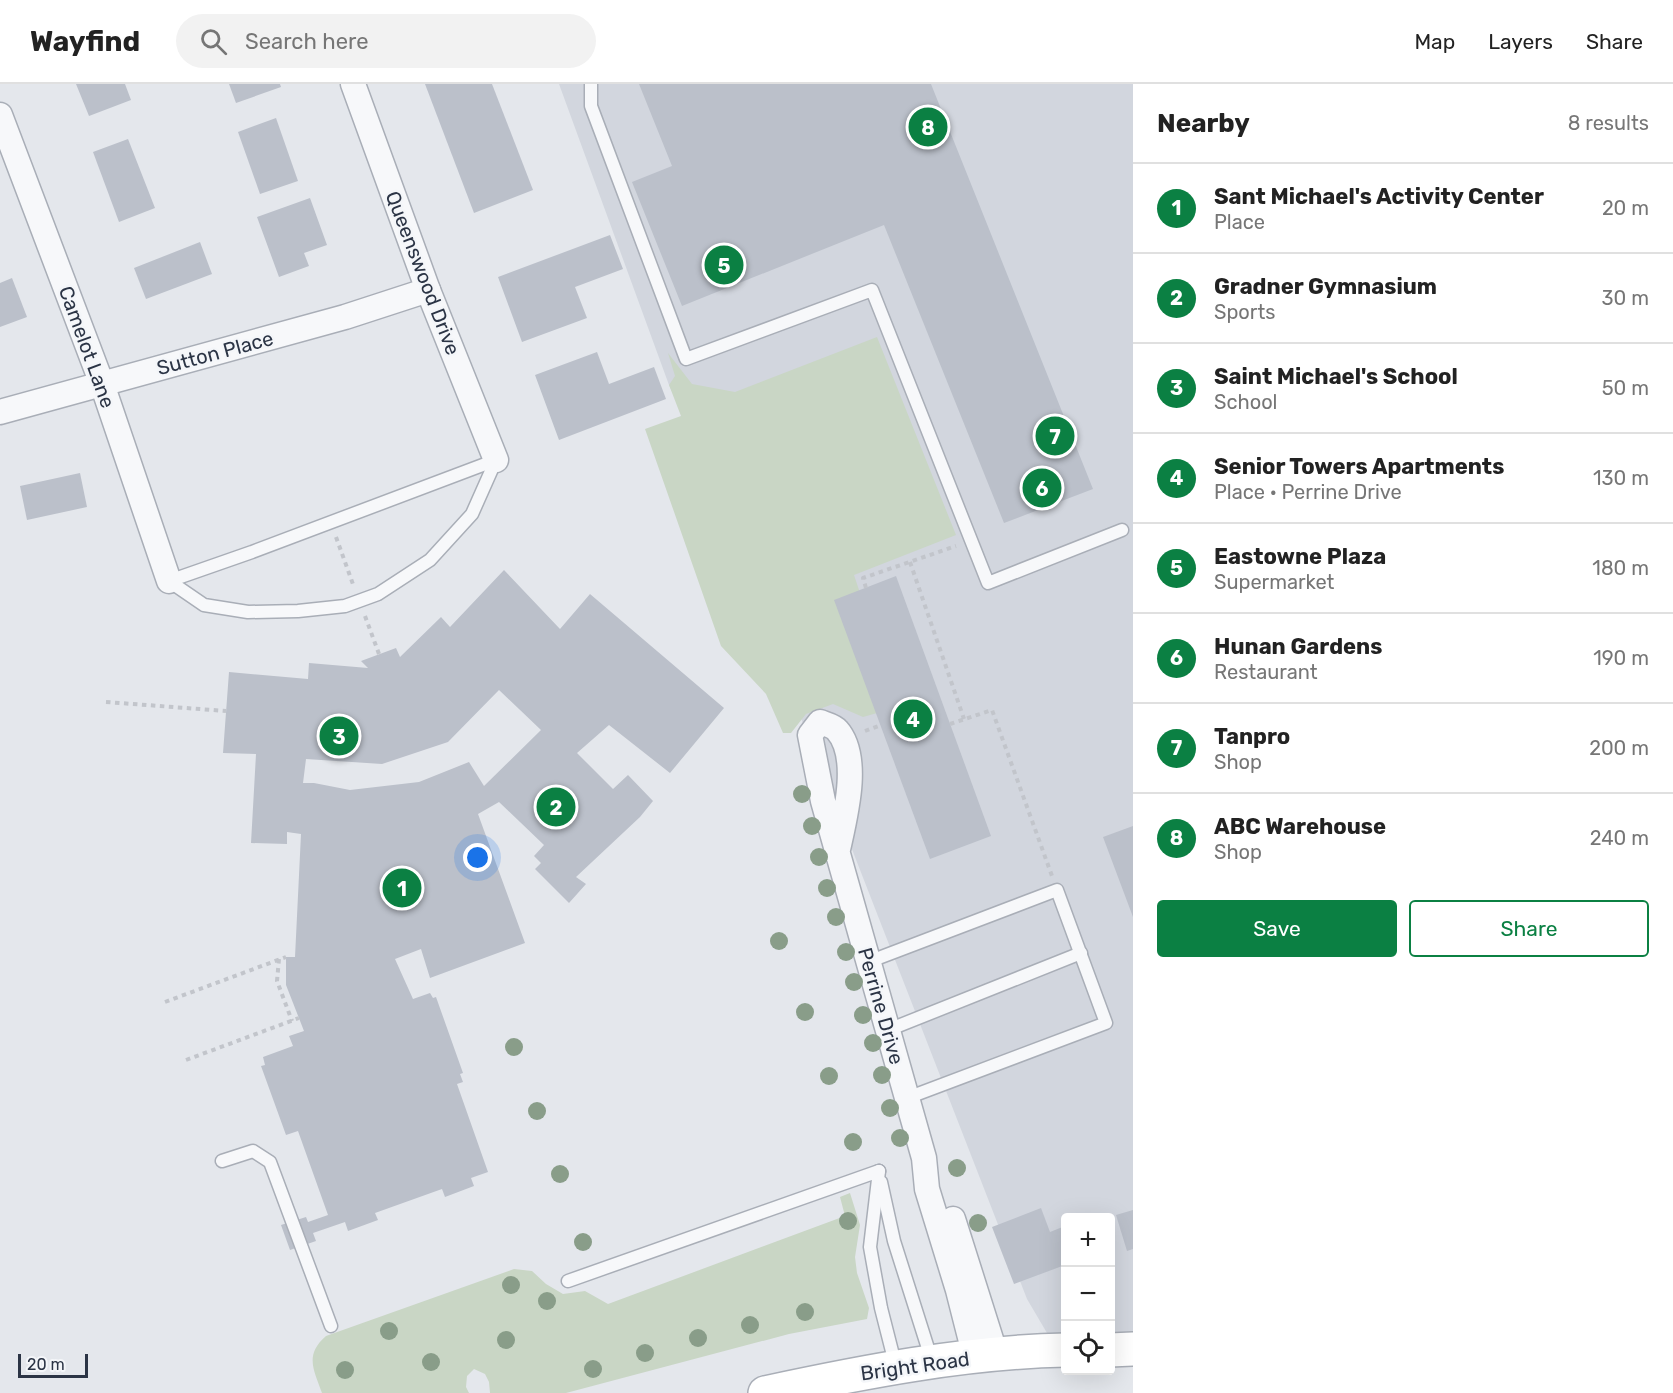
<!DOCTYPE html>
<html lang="en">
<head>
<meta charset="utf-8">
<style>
  :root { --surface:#fff; --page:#f2f2f2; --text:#222; --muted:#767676; --line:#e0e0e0; --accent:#0b8043 }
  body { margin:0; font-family:Rubik,sans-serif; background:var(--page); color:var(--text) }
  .controls { position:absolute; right:18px; bottom:18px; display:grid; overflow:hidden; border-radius:6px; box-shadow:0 6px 24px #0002 }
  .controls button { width:54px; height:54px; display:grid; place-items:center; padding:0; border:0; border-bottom:2px solid var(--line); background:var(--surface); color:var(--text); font:30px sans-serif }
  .scale { position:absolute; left:18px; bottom:15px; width:70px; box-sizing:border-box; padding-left:6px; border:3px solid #2b3445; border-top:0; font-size:16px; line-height:21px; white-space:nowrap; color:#2b3445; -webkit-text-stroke:4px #f4f6f9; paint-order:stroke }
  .you { position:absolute; left:478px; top:774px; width:21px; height:21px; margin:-15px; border:4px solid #fff; border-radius:50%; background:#1a73e8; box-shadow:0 0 0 9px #1a73e833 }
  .badge { display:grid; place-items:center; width:39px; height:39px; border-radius:50%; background:var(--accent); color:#fff; font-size:20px; font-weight:700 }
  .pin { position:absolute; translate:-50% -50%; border:3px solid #fff; box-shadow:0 2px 6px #0006 }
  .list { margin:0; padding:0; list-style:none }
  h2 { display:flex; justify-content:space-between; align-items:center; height:78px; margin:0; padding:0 24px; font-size:26px }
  h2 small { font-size:20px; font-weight:400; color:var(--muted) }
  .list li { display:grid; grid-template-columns:39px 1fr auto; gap:18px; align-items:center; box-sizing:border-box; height:90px; padding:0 24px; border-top:2px solid var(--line) }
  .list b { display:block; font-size:22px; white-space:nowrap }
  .list p { margin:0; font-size:20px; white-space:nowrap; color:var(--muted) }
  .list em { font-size:20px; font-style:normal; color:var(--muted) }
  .actions { display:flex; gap:12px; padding:18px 24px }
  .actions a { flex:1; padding:14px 0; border:2px solid var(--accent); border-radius:6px; text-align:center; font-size:21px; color:var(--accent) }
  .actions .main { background:var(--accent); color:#fff }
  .icon { flex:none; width:33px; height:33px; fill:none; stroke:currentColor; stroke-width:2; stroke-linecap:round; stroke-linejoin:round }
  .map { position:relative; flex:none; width:1133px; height:1309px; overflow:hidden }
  header { display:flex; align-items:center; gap:36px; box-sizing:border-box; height:84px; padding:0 30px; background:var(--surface); border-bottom:2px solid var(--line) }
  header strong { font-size:28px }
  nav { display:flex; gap:33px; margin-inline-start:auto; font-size:21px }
  .search { width:420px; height:54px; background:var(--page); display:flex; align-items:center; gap:15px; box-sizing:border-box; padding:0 21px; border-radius:33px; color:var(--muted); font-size:22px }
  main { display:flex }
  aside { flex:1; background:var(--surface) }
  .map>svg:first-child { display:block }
  .built { fill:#d2d6de }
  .green { fill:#c9d6c5 }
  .building { fill:#bbc0ca; fill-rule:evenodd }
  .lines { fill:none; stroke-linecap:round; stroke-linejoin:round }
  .lane-casing { stroke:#a9aeb7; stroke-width:15 }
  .street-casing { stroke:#a9aeb7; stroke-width:27 }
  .secondary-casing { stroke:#a9aeb7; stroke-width:36 }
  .path { stroke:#c2c5cb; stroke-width:4; stroke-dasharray:4.5 4.5; stroke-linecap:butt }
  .lane { stroke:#f7f8fa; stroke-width:12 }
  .street { stroke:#f7f8fa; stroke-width:24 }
  .secondary { stroke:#fff; stroke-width:33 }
  .tree { fill:#899d89 }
  .labels { text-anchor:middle; stroke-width:5; stroke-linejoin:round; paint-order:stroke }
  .street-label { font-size:20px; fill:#2b3445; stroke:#f4f6f9 }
</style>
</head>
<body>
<header>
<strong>Wayfind</strong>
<div class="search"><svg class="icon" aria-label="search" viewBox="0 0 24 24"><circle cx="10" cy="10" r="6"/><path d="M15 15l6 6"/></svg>Search here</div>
<nav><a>Map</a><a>Layers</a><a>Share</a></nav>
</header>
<main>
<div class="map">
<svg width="1133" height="1309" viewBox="0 0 1133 1309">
  <rect width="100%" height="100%" fill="#e4e7ec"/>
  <path class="built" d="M559,0h574v1265l-22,1 -1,-132h-44l-1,132h-8l-30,-51 -344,-884 -14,-30z"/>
  <g class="green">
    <path d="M877,253l79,198 -102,40 5,15 18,123 -14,4 -30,-13 -27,10 -15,19h-8l-17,-39 -45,-48 -76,-217 36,-13 -12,-31 6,-9 -7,-23 24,31 43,8z"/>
    <path d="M850,1109l10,32 -5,32 2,16 12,35 -2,11 -78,15 -223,59h-76l-1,-11 -4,-8 -11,-5 -7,7 -1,11 3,6h-147c-8,-23 -18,-38 4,-57l188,-67 18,2 14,13 17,10 22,-3 23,13 237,-88 -5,-19z"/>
  </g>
  <g class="building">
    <path d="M76,0h49l6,16 -42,16z"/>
    <path d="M229,0h51l1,3 -45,16z"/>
    <path d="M425,0h67l41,106 -59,23z"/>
    <path d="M639,0h292l162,405 -89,34 -120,-298 -202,81 -50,-124 40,-16z"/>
    <path d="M276,34l22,63 -38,13 -22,-62z"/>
    <path d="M128,55l27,69 -36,14 -26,-70z"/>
    <path d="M310,114l17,47 -23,8 5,13 -30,11 -22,-60z"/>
    <path d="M610,151l13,34 -48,18 12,31 -65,24 -24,-65z"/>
    <path d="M200,158l12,32 -66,25 -12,-31z"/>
    <path d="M12,194l15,39 -27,10v-44z"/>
    <path d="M597,268l12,32 45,-17 12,32 -107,41 -24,-65z"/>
    <path d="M80,389l7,34 -60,13 -7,-34z"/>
    <path d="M504,486l56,59 30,-35 134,114 -54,65 -61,-48 -32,28 36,36 15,-14 25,26 -13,16 -64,60 10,7 -17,19 -34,-34 6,-6 -7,-7 10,-11 -45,-43 -21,12 47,129 -95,35 -9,-29 -26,10 18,40 17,-6 3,5 3,-1 27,76 -3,1 3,8 -6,2 31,88 -17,6 3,8 -29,11 -3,-8 -67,24 3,7 -30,11 -3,-9 -32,11 3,8 -26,9 -9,-25 25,-8 2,5 20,-7 -30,-84 -12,4 -25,-69 4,-1 -2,-8 30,-11 -4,-10 15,-5 -18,-46v-28h9l6,-123 -14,-2v12l-36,-1 5,-89 -33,-1 6,-81 79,7 1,-16 59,5 -7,-7 35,-13 4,9 41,-40 9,10zM499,606l42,40 -57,56 -15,-24 -50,20 -69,8 -36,-7h-11l3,-24 76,5 66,-22z"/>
    <path d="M896,492l95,260 -61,23 -96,-259z"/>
    <path d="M1133,742v91l-30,-80z"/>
    <path d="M1041,1124l9,24 15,-6v39l-51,19 -22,-57z"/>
    <path d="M1133,1126v39l-6,2 -11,-36z"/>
  </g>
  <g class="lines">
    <defs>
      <g id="lane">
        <path d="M591,0v22l95,253 186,-69 116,293 134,-53"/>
        <path d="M169,497l35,24 44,7 50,-1 47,-5 33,-12 52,-34 42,-46 24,-54"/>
        <path d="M169,497l83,-29 244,-92"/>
        <path d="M868,878l189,-72 49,133 -199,75"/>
        <path d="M888,946l193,-77"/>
        <path d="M222,1077l31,-10 17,11 61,164"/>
        <path d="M879,1087l-9,76 11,61 15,59"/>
        <path d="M881,1098l13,59 38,120"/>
        <path d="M568,1197l311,-110"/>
      </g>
      <g id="street">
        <path d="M353,0l75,206 68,170"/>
        <path d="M0,31l102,269 67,197"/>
        <path d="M0,328l345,-95 83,-27"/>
        <path d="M837,770c7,-33 25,-96 0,-124 -3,-4 -12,-6 -17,-8l-10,13 13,66 101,357 3,31 31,101 17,67"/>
        <path d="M953,1135l43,136"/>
      </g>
      <g id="secondary">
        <path d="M1110,1266l23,-1"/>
        <path d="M765,1309c98,-21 200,-41 301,-43"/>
      </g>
    </defs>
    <use href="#lane" class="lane-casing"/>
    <use href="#street" class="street-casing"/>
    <use href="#secondary" class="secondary-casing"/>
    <g class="path">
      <path d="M336,453l18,50"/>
      <path d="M910,478l54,157"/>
      <path d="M866,504l-3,-10 93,-32"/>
      <path d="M365,532l14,38"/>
      <path d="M106,618l120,9"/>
      <path d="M950,640l42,-14 60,166"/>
      <path d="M865,647l16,-6"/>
      <path d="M279,875l-2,22 15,40"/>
      <path d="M165,918l121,-45"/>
      <path d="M186,976l113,-42"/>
    </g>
    <use href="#lane" class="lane"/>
    <use href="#street" class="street"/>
    <use href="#secondary" class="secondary"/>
  </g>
  <g class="tree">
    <circle cx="802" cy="710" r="9"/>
    <circle cx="812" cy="742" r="9"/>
    <circle cx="819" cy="773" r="9"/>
    <circle cx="827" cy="804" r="9"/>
    <circle cx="836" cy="833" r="9"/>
    <circle cx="779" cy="857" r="9"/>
    <circle cx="846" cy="868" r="9"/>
    <circle cx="854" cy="898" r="9"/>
    <circle cx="805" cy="928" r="9"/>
    <circle cx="863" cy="931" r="9"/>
    <circle cx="873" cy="959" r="9"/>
    <circle cx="514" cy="963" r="9"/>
    <circle cx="882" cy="991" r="9"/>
    <circle cx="829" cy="992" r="9"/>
    <circle cx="890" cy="1024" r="9"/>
    <circle cx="537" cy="1027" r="9"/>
    <circle cx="900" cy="1054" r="9"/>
    <circle cx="853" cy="1058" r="9"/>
    <circle cx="957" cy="1084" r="9"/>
    <circle cx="560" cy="1090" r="9"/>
    <circle cx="848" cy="1137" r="9"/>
    <circle cx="978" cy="1139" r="9"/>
    <circle cx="583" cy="1158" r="9"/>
    <circle cx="511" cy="1201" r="9"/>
    <circle cx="547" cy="1217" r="9"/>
    <circle cx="805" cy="1228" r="9"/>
    <circle cx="750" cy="1241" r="9"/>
    <circle cx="389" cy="1247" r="9"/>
    <circle cx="698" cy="1254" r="9"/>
    <circle cx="506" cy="1256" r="9"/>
    <circle cx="645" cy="1269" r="9"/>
    <circle cx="431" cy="1278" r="9"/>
    <circle cx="593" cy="1285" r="9"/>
    <circle cx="345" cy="1286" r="9"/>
  </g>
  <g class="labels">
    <g class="street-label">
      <text transform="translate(423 189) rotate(69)" y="7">Queenswood Drive</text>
      <text transform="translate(87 263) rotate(70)" y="7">Camelot Lane</text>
      <text transform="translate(215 269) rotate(-15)" y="7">Sutton Place</text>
      <text transform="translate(881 922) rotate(74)" y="7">Perrine Drive</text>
      <text transform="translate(915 1282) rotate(-8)" y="7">Bright Road</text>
    </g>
  </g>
</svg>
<div class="controls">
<button>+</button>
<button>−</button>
<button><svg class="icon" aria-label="locate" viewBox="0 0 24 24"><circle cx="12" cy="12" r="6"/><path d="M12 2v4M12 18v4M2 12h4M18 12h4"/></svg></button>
</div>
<div class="scale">20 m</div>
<div class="you"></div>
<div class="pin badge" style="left:402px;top:804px">1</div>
<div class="pin badge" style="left:556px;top:723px">2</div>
<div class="pin badge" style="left:339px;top:652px">3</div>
<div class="pin badge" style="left:913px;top:635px">4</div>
<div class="pin badge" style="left:724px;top:181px">5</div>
<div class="pin badge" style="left:1042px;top:404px">6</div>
<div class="pin badge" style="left:1055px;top:352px">7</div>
<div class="pin badge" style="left:928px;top:43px">8</div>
</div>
<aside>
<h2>Nearby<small>8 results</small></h2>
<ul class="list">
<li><span class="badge">1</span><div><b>Sant Michael's Activity Center</b><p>Place</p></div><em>20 m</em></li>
<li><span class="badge">2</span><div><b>Gradner Gymnasium</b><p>Sports</p></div><em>30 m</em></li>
<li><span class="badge">3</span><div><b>Saint Michael's School</b><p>School</p></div><em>50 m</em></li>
<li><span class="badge">4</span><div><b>Senior Towers Apartments</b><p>Place · Perrine Drive</p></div><em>130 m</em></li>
<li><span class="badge">5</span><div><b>Eastowne Plaza</b><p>Supermarket</p></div><em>180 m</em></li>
<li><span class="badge">6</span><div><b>Hunan Gardens</b><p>Restaurant</p></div><em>190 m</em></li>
<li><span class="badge">7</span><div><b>Tanpro</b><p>Shop</p></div><em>200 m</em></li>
<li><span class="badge">8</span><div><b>ABC Warehouse</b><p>Shop</p></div><em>240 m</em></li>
</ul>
<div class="actions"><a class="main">Save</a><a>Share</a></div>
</aside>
</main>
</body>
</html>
